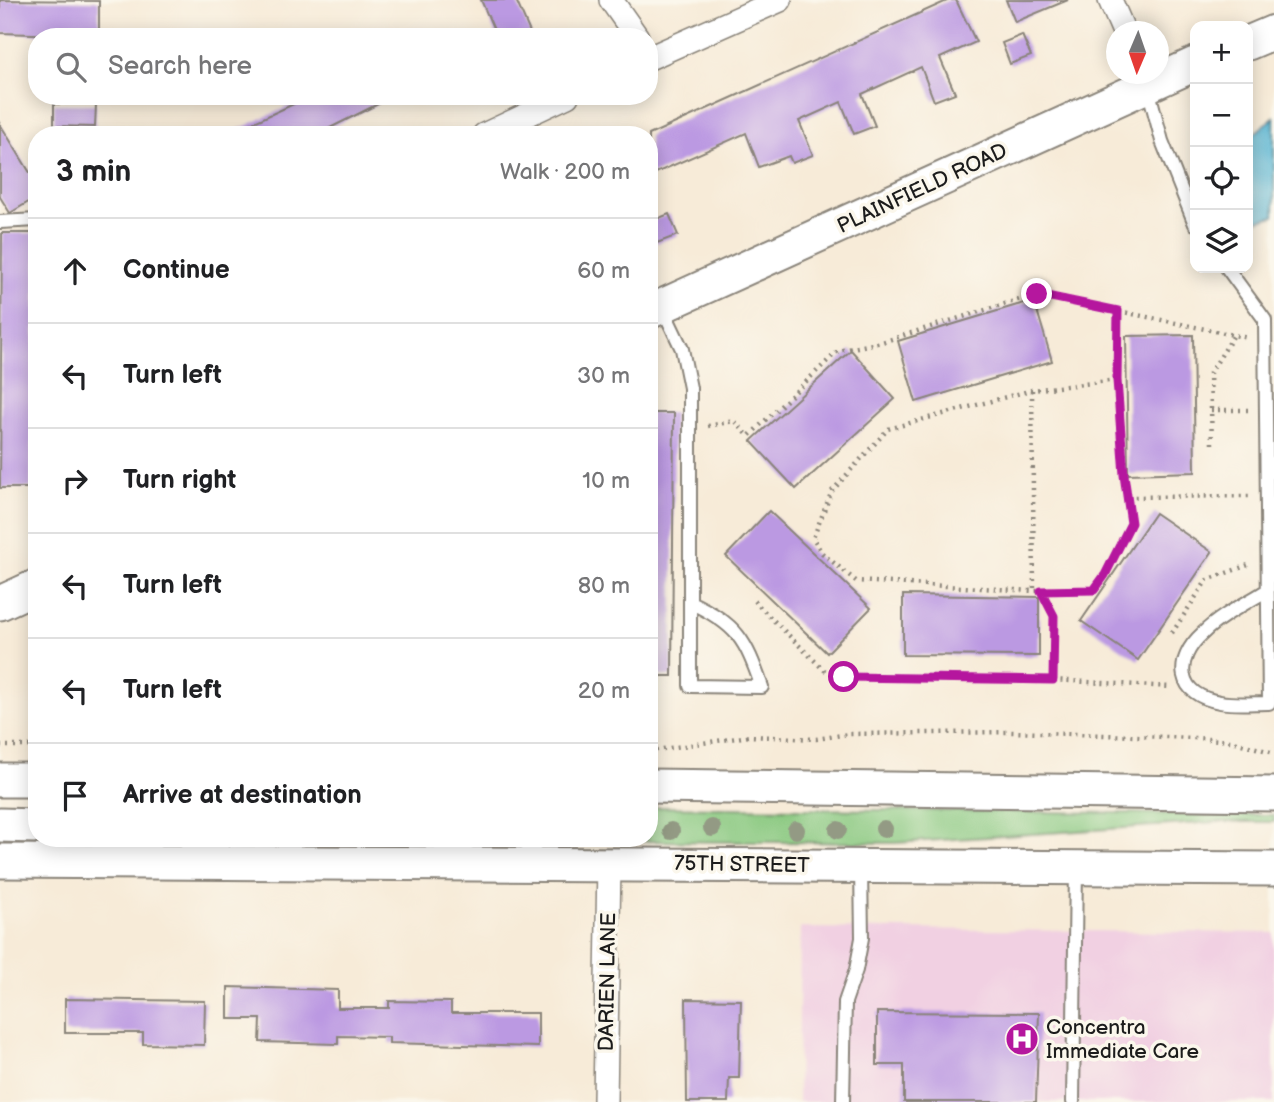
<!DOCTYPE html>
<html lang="en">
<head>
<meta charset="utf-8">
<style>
  :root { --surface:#fff; --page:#f2f2f2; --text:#202124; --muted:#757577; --line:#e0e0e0 }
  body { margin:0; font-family:"Balsamiq Sans",sans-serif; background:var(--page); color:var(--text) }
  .controls { position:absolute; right:21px; top:21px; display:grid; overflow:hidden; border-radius:14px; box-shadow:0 4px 18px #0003 }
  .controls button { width:63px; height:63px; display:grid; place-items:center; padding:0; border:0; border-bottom:2px solid var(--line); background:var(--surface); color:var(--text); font:35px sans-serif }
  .compass { position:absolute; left:1106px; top:21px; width:63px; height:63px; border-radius:50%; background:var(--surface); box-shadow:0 4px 18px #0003; rotate:182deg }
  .stop { position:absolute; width:21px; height:21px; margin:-16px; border:5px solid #b5179e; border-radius:50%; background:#fff }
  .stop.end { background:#b5179e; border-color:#fff; box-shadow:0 2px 7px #0008 }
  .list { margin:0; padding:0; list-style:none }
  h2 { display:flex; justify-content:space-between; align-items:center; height:91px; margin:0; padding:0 28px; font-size:30px }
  h2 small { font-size:23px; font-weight:400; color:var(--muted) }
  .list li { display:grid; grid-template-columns:46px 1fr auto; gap:21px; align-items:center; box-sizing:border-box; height:105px; padding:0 28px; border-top:2px solid var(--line) }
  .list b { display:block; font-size:26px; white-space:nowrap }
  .list em { font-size:23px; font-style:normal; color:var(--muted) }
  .icon { flex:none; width:38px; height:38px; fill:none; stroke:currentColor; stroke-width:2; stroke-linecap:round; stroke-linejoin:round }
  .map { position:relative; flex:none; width:1274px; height:1102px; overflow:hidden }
  .search { position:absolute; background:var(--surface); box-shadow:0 4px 18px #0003; left:28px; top:28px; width:630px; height:77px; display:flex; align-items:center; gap:18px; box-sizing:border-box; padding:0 24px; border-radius:28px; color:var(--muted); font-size:26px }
  .panel { position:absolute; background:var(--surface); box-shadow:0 4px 18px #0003; left:28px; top:126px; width:630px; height:721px; border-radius:28px }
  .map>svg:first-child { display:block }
  .built { fill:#f1d0e2 }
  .green { fill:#88c87f; stroke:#52724e; stroke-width:2 }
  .water { fill:#54b4d3; stroke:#386878; stroke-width:2 }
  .building { fill:#bb99e2 }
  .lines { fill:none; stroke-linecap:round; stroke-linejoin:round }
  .service-casing { stroke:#8a847a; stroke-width:16 }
  .minor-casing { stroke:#8a847a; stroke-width:26 }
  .secondary-casing { stroke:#8a847a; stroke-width:37 }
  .path { stroke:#8a847a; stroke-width:4.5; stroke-dasharray:2 5; stroke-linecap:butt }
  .service { stroke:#fff; stroke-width:12 }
  .minor { stroke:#fff; stroke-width:23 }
  .secondary { stroke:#fff; stroke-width:33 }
  .tree { fill:#939a84 }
  .route { stroke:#b5179e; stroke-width:9 }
  .labels { text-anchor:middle; stroke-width:7; stroke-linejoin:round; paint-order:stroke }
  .street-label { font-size:21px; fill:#1c1c1c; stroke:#fbf7ec }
  .poi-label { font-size:21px; fill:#1c1c1c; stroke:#fbf7ec; text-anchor:start }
</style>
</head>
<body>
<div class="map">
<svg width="1274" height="1102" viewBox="0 0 1274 1102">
  <rect width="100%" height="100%" fill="#fbf7ec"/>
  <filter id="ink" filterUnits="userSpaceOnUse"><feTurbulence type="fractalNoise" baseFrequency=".0143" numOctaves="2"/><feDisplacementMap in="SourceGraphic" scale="14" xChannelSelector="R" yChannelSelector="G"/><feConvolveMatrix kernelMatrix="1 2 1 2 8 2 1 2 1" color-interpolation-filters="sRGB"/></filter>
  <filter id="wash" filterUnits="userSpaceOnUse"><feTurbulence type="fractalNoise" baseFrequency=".00686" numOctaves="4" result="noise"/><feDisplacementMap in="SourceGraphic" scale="28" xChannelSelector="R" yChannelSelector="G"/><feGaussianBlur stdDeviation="1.57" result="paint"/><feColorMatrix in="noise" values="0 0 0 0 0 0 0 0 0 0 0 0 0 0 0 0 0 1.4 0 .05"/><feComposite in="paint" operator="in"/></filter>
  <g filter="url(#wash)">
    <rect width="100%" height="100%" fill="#f7ebd8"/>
    <path class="built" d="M800,928l474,5v169h-476z"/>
    <path class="green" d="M649,807l625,8v7h-57l-322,21 -402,-3 -390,3v-5h546z"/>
    <path class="water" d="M1274,117v99l-26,7v-84z"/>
    <g id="blocks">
      <g class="building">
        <path d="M0,0l99,1v35l-99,-3z"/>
        <path d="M481,0h35l16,37h-35z"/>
        <path d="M949,0h7l20,42 -36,16 15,35 -21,8 -13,-34 -59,27 13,32 -21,8 -13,-32 -42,19 14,34 -21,8 -3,-7 -30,11 -13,-34 -97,43v-41z"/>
        <path d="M1006,0h62l-53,22z"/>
        <path d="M1022,35l9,21 -21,8 -8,-21z"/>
        <path d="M311,96h83l-78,39h-90z"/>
        <path d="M54,104h42l-1,23 -41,-1z"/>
        <path d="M0,124l37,60v13l-27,16 -10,-16z"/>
        <path d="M669,214l9,21 -21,8 -8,-21z"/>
        <path d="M2,233h35l-6,255h-31z"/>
        <path d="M1034,300l18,61 -136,41 -18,-61z"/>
        <path d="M1193,335l2,137 -67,2 -2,-138z"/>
        <path d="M851,350l44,49 -99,90 -45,-48z"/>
        <path d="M649,413h25l-2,263h-23z"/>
        <path d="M769,511l102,97 -44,45 -101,-97z"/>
        <path d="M1155,513l57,39 -74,108 -57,-39z"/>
        <path d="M903,595l136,2v59l-136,-1z"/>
        <path d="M228,987l110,3v18h51v-7l62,1v11h87v34l-149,-4v-6l-51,-1v8l-78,-2 1,-23h-33z"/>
        <path d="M65,999l140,2 -1,44 -61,-1v-11h-78z"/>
        <path d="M686,999l55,1 -2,78h-10l-1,24h-41z"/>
        <path d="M877,1012l162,1 -3,89h-132v-37h-27z"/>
      </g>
    </g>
  </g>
  <g filter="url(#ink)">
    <use href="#blocks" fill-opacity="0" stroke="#8a847a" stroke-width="2"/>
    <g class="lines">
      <defs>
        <g id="service">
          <path d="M1148,88l14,53 33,83"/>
          <path d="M0,222l37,-2"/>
          <path d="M1227,268l38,52 4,383c-16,0 -34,2 -49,-1 -44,-7 -47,-42 -17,-69 17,-17 42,-29 63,-42"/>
          <path d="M662,307l20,42 8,39v298l72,1c-17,-48 -24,-62 -72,-85"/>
          <path d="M843,1102l2,-100 11,-32 6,-32 -1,-71"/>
          <path d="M1073,1102l3,-235"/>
        </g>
        <g id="minor">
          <path d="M611,0l26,37"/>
          <path d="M1110,0l14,32"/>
          <path d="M649,58l131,-58"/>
          <path d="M484,135l83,-39"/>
          <path d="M605,1102l4,-239"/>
        </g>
        <g id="secondary">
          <path d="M1248,43l26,-11"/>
          <path d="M649,312l546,-248"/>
          <path d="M0,603l37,-17"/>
          <path d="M0,780h37"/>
          <path d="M649,786l625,8"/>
          <path d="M0,825l37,1"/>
          <path d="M0,861l1274,8"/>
        </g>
      </defs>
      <use href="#service" class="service-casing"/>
      <use href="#minor" class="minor-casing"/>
      <use href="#secondary" class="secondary-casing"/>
      <g class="path">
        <path d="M1117,380l1,-69"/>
        <path d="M1032,390l2,201"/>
        <path d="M1211,410h40"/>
        <path d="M708,426l26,-5 15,15 89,-85 44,-9 155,-48 211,44"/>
        <path d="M1212,444l-2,-71 24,-38"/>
        <path d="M1128,497l-11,-117 -85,10 -144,39 -56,62 -19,47 9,15 34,28 178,10 60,-1 11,-15 26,-52 -3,-26 123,-1"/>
        <path d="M1041,591l13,25 -1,64"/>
        <path d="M754,601l70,69 20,7 209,3 118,7"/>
        <path d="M1172,633l35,-53 44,-16"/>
        <path d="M0,746h37"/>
        <path d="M649,751l101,-15 66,3 33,-5 162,-2 186,6 34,3 43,12"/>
      </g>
      <use href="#service" class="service"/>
      <use href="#minor" class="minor"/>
      <use href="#secondary" class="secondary"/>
    </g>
    <g class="tree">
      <circle cx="712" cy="828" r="9"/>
      <circle cx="884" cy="829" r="9"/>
      <circle cx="796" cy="830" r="9"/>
      <circle cx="838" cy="830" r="9"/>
      <circle cx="671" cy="831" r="9"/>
    </g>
  </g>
  <g class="lines" filter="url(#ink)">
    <path class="route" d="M844,677l209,3 1,-64 -13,-25 53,-1 11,-15 26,-52 -7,-48 -7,-95 1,-69 -81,-17"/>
  </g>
  <defs>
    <symbol id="hospital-disc" viewBox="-11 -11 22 22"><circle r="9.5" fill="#b5179e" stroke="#fbf7ec"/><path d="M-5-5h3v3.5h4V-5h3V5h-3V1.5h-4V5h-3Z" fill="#fff"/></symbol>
  </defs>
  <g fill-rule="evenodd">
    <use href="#hospital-disc" x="1003" y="1020" width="38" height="38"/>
  </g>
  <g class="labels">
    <g class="street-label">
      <text transform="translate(922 188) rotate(-25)" y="7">PLAINFIELD ROAD</text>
      <text transform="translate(742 864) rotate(1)" y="7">75TH STREET</text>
      <text transform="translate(607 982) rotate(-89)" y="7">DARIEN LANE</text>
    </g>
    <g class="poi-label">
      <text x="1046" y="1034">Concentra<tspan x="1046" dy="24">Immediate Care</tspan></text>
    </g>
  </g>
</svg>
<div class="controls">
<button>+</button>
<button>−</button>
<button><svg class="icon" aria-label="locate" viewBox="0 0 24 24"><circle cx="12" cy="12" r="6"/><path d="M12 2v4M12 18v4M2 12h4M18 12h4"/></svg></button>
<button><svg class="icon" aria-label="layers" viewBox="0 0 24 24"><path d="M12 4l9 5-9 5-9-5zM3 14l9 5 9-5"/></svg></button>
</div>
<svg class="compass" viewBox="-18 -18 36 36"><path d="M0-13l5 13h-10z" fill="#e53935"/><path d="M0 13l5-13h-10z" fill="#757577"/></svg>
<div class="stop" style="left:844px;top:677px"></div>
<div class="stop end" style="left:1037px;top:294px"></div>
<div class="search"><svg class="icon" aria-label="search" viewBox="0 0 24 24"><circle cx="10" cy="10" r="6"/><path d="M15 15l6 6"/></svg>Search here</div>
<section class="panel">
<h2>3 min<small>Walk · 200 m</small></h2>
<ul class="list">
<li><svg class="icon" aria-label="ahead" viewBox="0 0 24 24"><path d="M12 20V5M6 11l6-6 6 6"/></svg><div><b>Continue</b></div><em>60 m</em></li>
<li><svg class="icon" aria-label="left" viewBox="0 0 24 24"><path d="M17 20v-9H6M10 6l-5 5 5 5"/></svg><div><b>Turn left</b></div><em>30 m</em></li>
<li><svg class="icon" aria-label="right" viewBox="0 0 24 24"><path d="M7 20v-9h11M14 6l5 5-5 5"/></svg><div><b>Turn right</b></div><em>10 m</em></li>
<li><svg class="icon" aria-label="left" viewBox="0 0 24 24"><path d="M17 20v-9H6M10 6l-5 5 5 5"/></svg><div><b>Turn left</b></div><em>80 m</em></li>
<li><svg class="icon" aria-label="left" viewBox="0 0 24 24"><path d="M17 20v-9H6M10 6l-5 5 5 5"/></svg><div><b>Turn left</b></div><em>20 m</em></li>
<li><svg class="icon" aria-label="arrive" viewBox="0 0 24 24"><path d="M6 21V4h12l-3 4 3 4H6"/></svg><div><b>Arrive at destination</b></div></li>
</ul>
</section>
</div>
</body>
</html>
